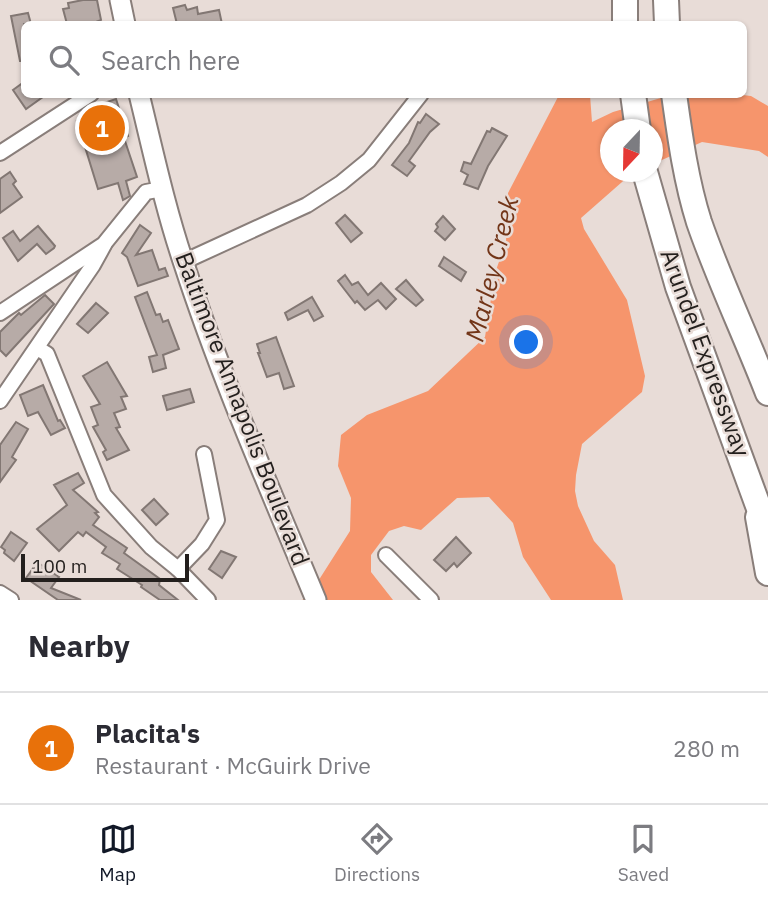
<!DOCTYPE html>
<html lang="en">
<head>
<meta charset="utf-8">
<style>
  :root { --surface:#fff; --page:#f7f7f7; --text:#2b2b33; --muted:#7c7c81; --line:#e1e1e2; --accent:#111827 }
  body { margin:0; font-family:"IBM Plex Sans",sans-serif; background:var(--page); color:var(--text) }
  .compass { position:absolute; left:600px; top:119px; width:63px; height:63px; border-radius:50%; background:var(--surface); box-shadow:0 2px 5px #0004; rotate:202deg }
  .scale { position:absolute; left:21px; bottom:18px; width:168px; box-sizing:border-box; padding-left:7px; border:4px solid #231f1d; border-top:0; font-size:19px; line-height:24px; white-space:nowrap; color:#231f1d; -webkit-text-stroke:5px #e8dcd7; paint-order:stroke }
  .you { position:absolute; left:527px; top:343px; width:24px; height:24px; margin:-18px; border:5px solid #fff; border-radius:50%; background:#1a73e8; box-shadow:0 0 0 10px #1a73e833 }
  .badge { display:grid; place-items:center; width:46px; height:46px; border-radius:50%; background:var(--accent); color:#fff; font-size:23px; font-weight:700 }
  .pin { position:absolute; translate:-50% -50%; border:4px solid #fff; box-shadow:0 2px 7px #0006 }
  .list { margin:0; padding:0; list-style:none }
  h2 { display:flex; justify-content:space-between; align-items:center; height:91px; margin:0; padding:0 28px; font-size:30px }
  h2 small { font-size:23px; font-weight:400; color:var(--muted) }
  .list li { display:grid; grid-template-columns:46px 1fr auto; gap:21px; align-items:center; box-sizing:border-box; height:112px; padding:0 28px; border-top:2px solid var(--line) }
  .list b { display:block; font-size:26px; white-space:nowrap }
  .list p { margin:0; font-size:23px; white-space:nowrap; color:var(--muted) }
  .list em { font-size:23px; font-style:normal; color:var(--muted) }
  .icon { flex:none; width:38px; height:38px; fill:none; stroke:currentColor; stroke-width:2; stroke-linecap:round; stroke-linejoin:round }
  .map { position:relative; flex:none; width:768px; height:600px; overflow:hidden }
  .search { position:absolute; background:var(--surface); box-shadow:0 2px 5px #0004; left:21px; right:21px; top:21px; height:77px; display:flex; align-items:center; gap:18px; box-sizing:border-box; padding:0 24px; border-radius:10px; color:var(--muted); font-size:26px }
  .sheet { height:203px; background:var(--surface) }
  nav { display:flex; justify-content:space-around; align-items:center; box-sizing:border-box; height:98px; border-top:2px solid var(--line); background:var(--surface); font-size:19px; color:var(--muted) }
  nav a { display:grid; justify-items:center; gap:4px }
  nav .on { color:var(--accent) }
  .map>svg:first-child { display:block }
  .water { fill:#f6956c }
  .building { fill:#b7aba7; stroke:#827773; stroke-width:2 }
  .lines { fill:none; stroke-linecap:round; stroke-linejoin:round }
  .minor-casing { stroke:#897e7a; stroke-width:18 }
  .secondary-casing { stroke:#897e7a; stroke-width:23 }
  .motorway-casing { stroke:#897e7a; stroke-width:28 }
  .minor { stroke:#fff; stroke-width:14 }
  .secondary { stroke:#fff; stroke-width:19 }
  .motorway { stroke:#fff; stroke-width:24 }
  .labels { text-anchor:middle; stroke-width:5; stroke-linejoin:round; paint-order:stroke }
  .street-label { font-size:24px; fill:#231f1d; stroke:#e8dcd7 }
  .water-label { font-size:26px; font-style:italic; fill:#723518; stroke:#e8dcd7 }
</style>
</head>
<body>
<div class="map">
<svg width="768" height="600" viewBox="0 0 768 600">
  <rect width="100%" height="100%" fill="#e8dcd7"/>
  <path class="water" d="M734,94l17,2 17,10v51l-9,-6 -57,-9 -49,22 -1,-34h-42v42h26l-6,3 -49,43 3,11 43,71 18,76 -3,16 -60,52 -6,31 -1,16 3,15 16,35 21,24 8,35h-72l-28,-43 -10,-34 -24,-26 -32,1 -36,32 -17,-4 -15,5 -18,24v17l22,28h-91l6,-3 42,-66 1,-33 -13,-32 3,-31 26,-20 61,-24 57,-54 10,-64 11,-31 2,-49 51,-98h31l2,27 21,-10 58,-17z"/>
  <g class="building">
    <path d="M83,0h14l4,20 -10,4h-24l-4,-15 6,-1 -1,-5z"/>
    <path d="M185,5l2,5 10,-3 1,7 21,-4 3,14h-45l-4,-16z"/>
    <path d="M28,13l3,11h-7v37h-4l-9,-45z"/>
    <path d="M24,82v12h23l-21,15 -13,-19z"/>
    <path d="M116,99l12,37 -4,2 13,39 -11,4 4,15 -7,4 -5,-17 -20,6 -21,-68 27,-11v-7z"/>
    <path d="M426,114l13,10 -9,8 -21,29 6,5 -8,10 -15,-11 17,-22 9,-21 2,1z"/>
    <path d="M492,128l15,8 -19,30 -10,23 -14,-5 4,-9 -7,-4 3,-9 7,2 16,-33 3,1z"/>
    <path d="M10,172l6,9 -3,3 9,13 -22,16v-34z"/>
    <path d="M345,215l17,18 -11,9 -15,-19z"/>
    <path d="M443,216l12,13 -10,11 -10,-9 3,-4 -2,-3z"/>
    <path d="M140,225l11,8 -15,22 16,-5 7,20 6,-2 3,8 -30,10 -11,-29 -5,-4z"/>
    <path d="M38,226l17,20 -1,2 -8,6 -9,-10 -19,17 -15,-23 10,-7 7,10z"/>
    <path d="M444,257l22,15 -5,9 -22,-15z"/>
    <path d="M345,275l7,10 6,-3 10,13 13,-12 15,16 -10,10 -8,-9 -13,10 -8,-9 -2,2 -17,-22z"/>
    <path d="M406,280l17,20 -7,6 -20,-17z"/>
    <path d="M147,292l9,23 4,-1 3,8 5,-2 11,29 -16,6 3,13 -13,4 -4,-15 8,-2 -22,-58z"/>
    <path d="M45,295l9,9 -48,52 -6,-6v-18l19,-19 2,2z"/>
    <path d="M312,297l11,19 -9,5 -6,-11 -20,10 -3,-7z"/>
    <path d="M96,303l12,10 -20,20 -11,-9z"/>
    <path d="M276,337l18,49 -10,3 -5,-16 -12,4 -9,-24h2l-3,-9z"/>
    <path d="M107,362l20,34 -6,1 5,12 -12,4 6,14 -4,1 13,22 -22,10 -4,-8 3,-2 -13,-23 5,-2 -7,-18 9,-3 -17,-28z"/>
    <path d="M43,385l15,36 2,-1 5,8 -14,7 -13,-23 -10,4 -8,-21z"/>
    <path d="M190,389l4,13 -27,8 -4,-14z"/>
    <path d="M16,422l12,7 -16,28 4,3 -16,22v-37z"/>
    <path d="M78,473l6,10 -11,7 25,22 -3,1 4,4 -6,8 34,23 -3,5 36,26 -1,6 19,15h-18l-19,-13 1,-2 -25,-16 3,-5 -18,-11 4,-6 -20,-15 -3,4 -5,-4 -19,19 -22,-22 30,-24 -13,-20z"/>
    <path d="M154,499l14,15 -12,11 -14,-15z"/>
    <path d="M11,532l16,11 -13,18 -10,-8 1,-3 -4,-3z"/>
    <path d="M456,537l15,16 -14,14 -3,-4 -8,8 -12,-11z"/>
    <path d="M221,551l15,6 -14,21 -13,-9z"/>
    <path d="M40,564l19,13 -8,11 30,12h-23l-32,-22 8,-11 3,2z"/>
  </g>
  <g class="lines">
    <defs>
      <g id="minor">
        <path d="M0,153l91,-59"/>
        <path d="M183,262l124,-57 34,-22 28,-23 52,-66"/>
        <path d="M0,313l104,-69 42,-52 16,-3"/>
        <path d="M37,348l10,6 57,141 47,52 27,22 30,31"/>
        <path d="M0,401l93,-136 11,-20"/>
        <path d="M386,555l45,45"/>
        <path d="M178,569l24,-25 15,-24 -13,-66"/>
        <path d="M0,593l11,7"/>
      </g>
      <g id="secondary">
        <path d="M120,0l5,24"/>
        <path d="M139,94c14,57 26,114 45,170 37,114 86,225 132,336"/>
      </g>
      <g id="motorway">
        <path d="M666,0l1,24"/>
        <path d="M625,24v-24"/>
        <path d="M633,94l5,36"/>
        <path d="M674,94c6,43 12,87 25,128 20,58 47,114 69,171"/>
        <path d="M645,172l33,115 90,246"/>
        <path d="M758,517l10,56"/>
      </g>
    </defs>
    <use href="#minor" class="minor-casing"/>
    <use href="#secondary" class="secondary-casing"/>
    <use href="#motorway" class="motorway-casing"/>
    <use href="#minor" class="minor"/>
    <use href="#secondary" class="secondary"/>
    <use href="#motorway" class="motorway"/>
  </g>
  <g class="labels">
    <g class="street-label">
      <text transform="translate(705 353) rotate(70)" y="8">Arundel Expressway</text>
      <text transform="translate(242 409) rotate(69)" y="8">Baltimore Annapolis Boulevard</text>
    </g>
    <g class="water-label">
      <text transform="translate(492 269) rotate(-76)" y="9">Marley Creek</text>
    </g>
  </g>
</svg>
<svg class="compass" viewBox="-18 -18 36 36"><path d="M0-13l5 13h-10z" fill="#e53935"/><path d="M0 13l5-13h-10z" fill="#7c7c81"/></svg>
<div class="scale">100 m</div>
<div class="you"></div>
<div class="pin badge" style="left:102px;top:128px;background:#e8710a">1</div>
<div class="search"><svg class="icon" aria-label="search" viewBox="0 0 24 24"><circle cx="10" cy="10" r="6"/><path d="M15 15l6 6"/></svg>Search here</div>
</div>
<section class="sheet">
<h2>Nearby<small></small></h2>
<ul class="list">
<li><span class="badge" style="background:#e8710a">1</span><div><b>Placita's</b><p>Restaurant · McGuirk Drive</p></div><em>280 m</em></li>
</ul>
</section>
<nav>
<a class="on"><svg class="icon" aria-label="map" viewBox="0 0 24 24"><path d="M3 6l6-2 6 2 6-2v14l-6 2-6-2-6 2zM9 4v14M15 6v14"/></svg>Map</a>
<a><svg class="icon" aria-label="directions" viewBox="0 0 24 24"><path d="M12 3l9 9-9 9-9-9zM9 14v-3h6M13 9l2 2-2 2"/></svg>Directions</a>
<a><svg class="icon" aria-label="saved" viewBox="0 0 24 24"><path d="M7 4h10v16l-5-4-5 4z"/></svg>Saved</a>
</nav>
</body>
</html>
